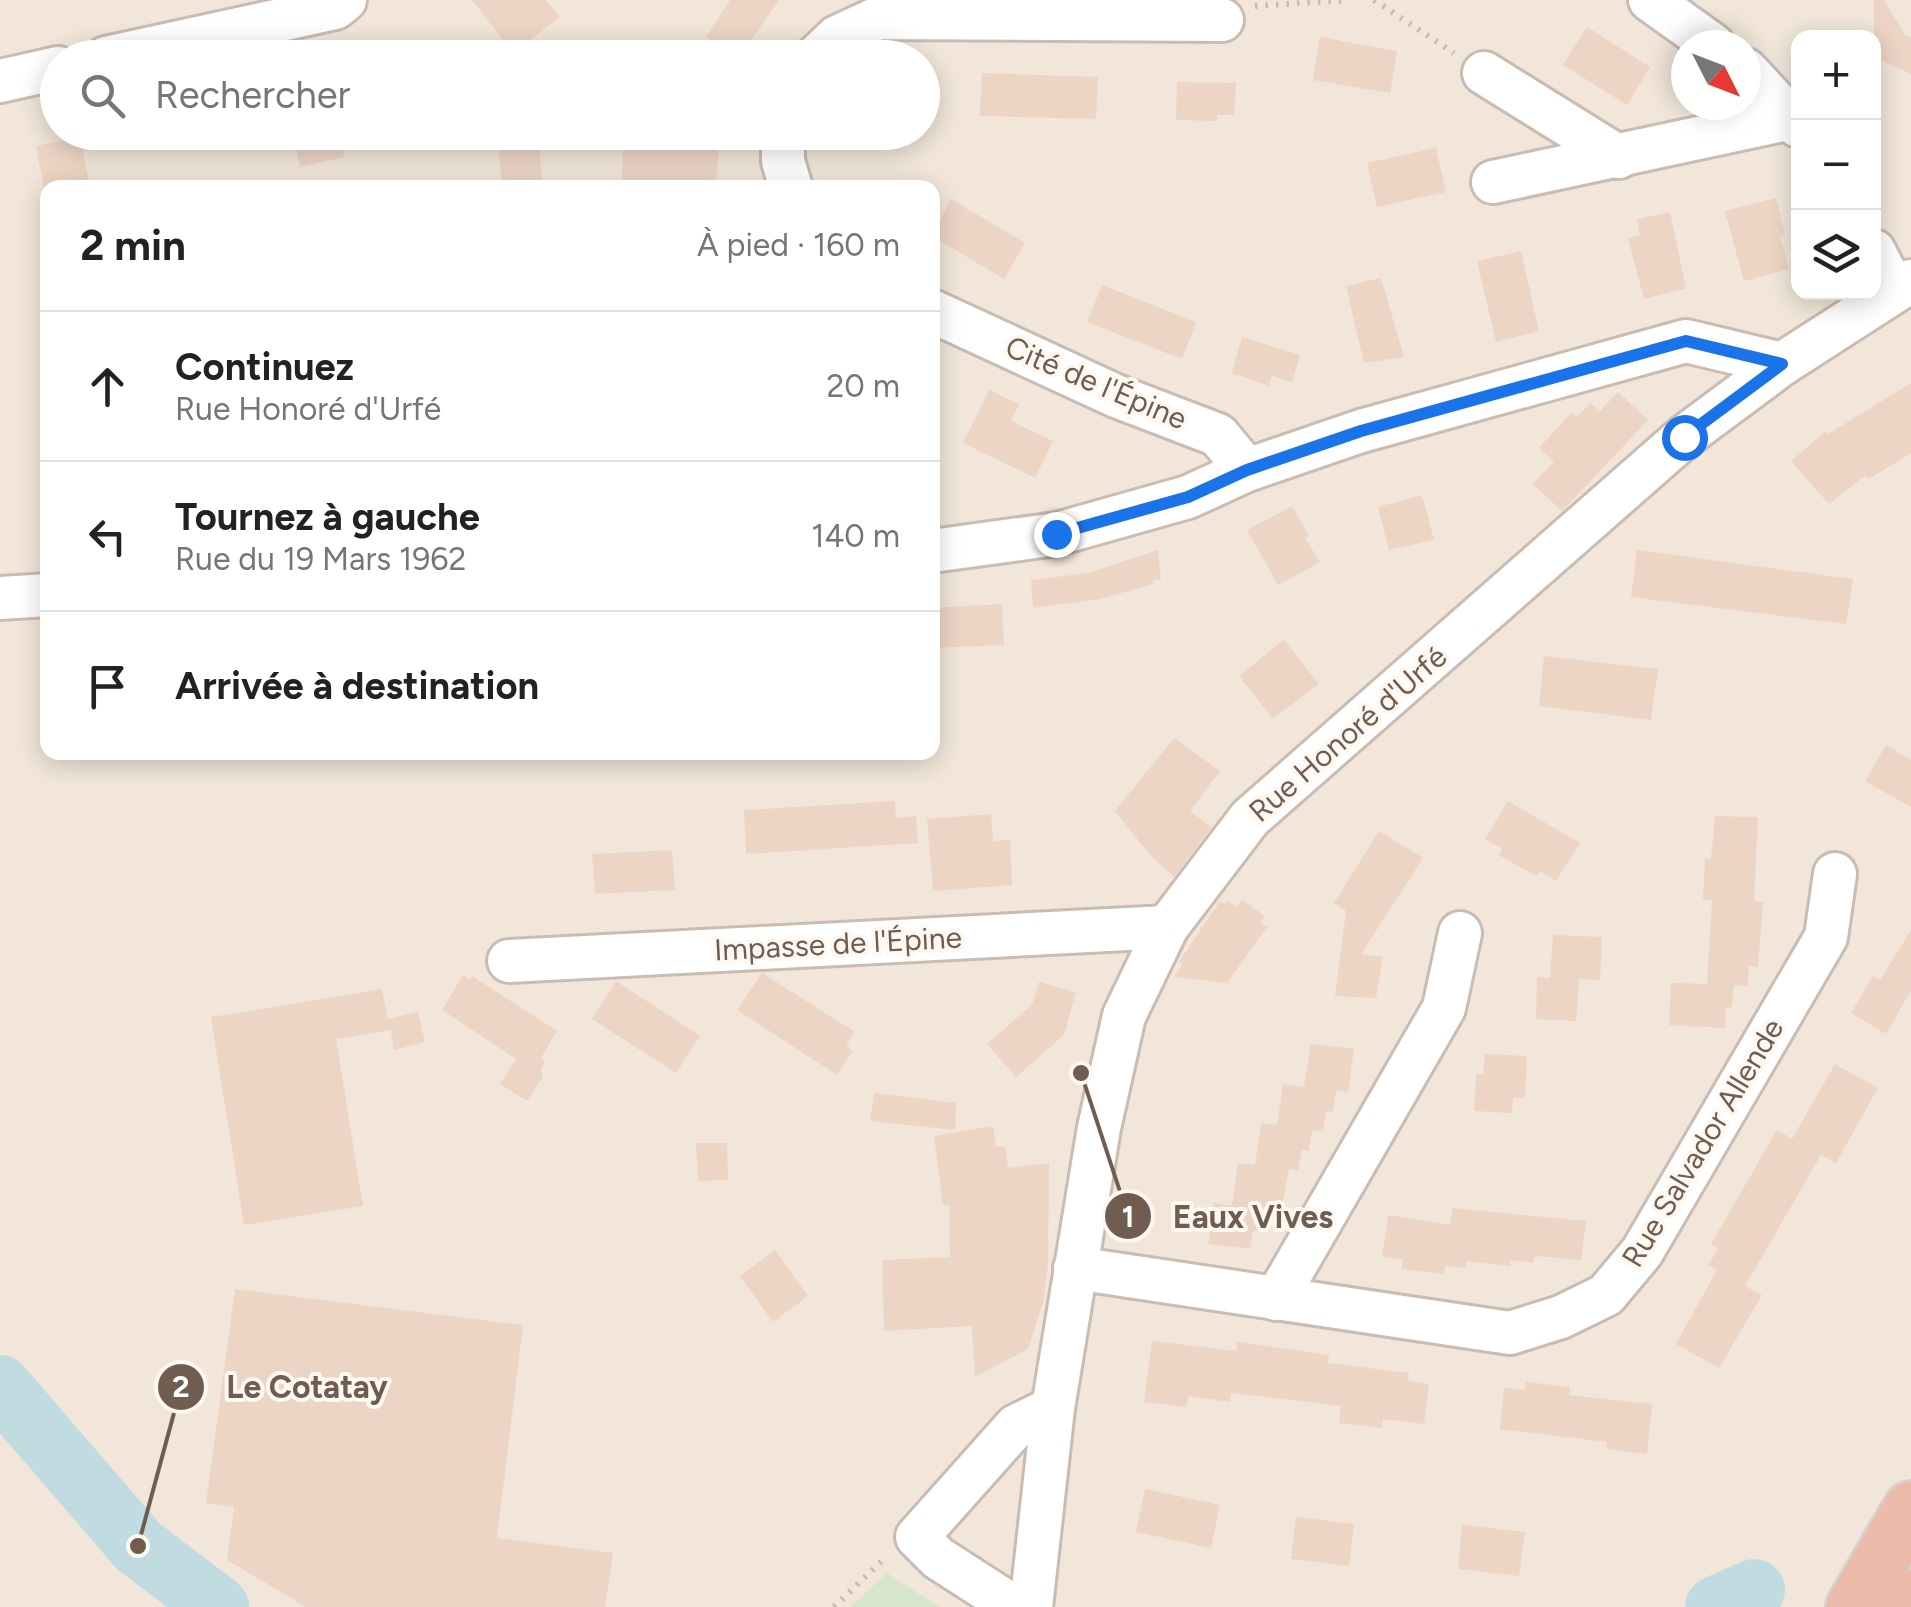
<!DOCTYPE html>
<html lang="fr">
<head>
<meta charset="utf-8">
<style>
  :root { --surface:#fff; --page:#f2f2f2; --text:#222; --muted:#767676; --line:#e0e0e0 }
  body { margin:0; font-family:Figtree,sans-serif; background:var(--page); color:var(--text) }
  .controls { position:absolute; right:30px; top:30px; display:grid; overflow:hidden; border-radius:20px; box-shadow:0 5px 25px #0003 }
  .controls button { width:90px; height:90px; display:grid; place-items:center; padding:0; border:0; border-bottom:2px solid var(--line); background:var(--surface); color:var(--text); font:50px sans-serif }
  .compass { position:absolute; left:1671px; top:30px; width:90px; height:90px; border-radius:50%; background:var(--surface); box-shadow:0 5px 25px #0003; rotate:132deg }
  .stop { position:absolute; width:30px; height:30px; margin:-22px; border:8px solid #1a73e8; border-radius:50%; background:#fff }
  .stop.end { background:#1a73e8; border-color:#fff; box-shadow:0 2px 10px #0008 }
  .list { margin:0; padding:0; list-style:none }
  h2 { display:flex; justify-content:space-between; align-items:center; height:130px; margin:0; padding:0 40px; font-size:42px }
  h2 small { font-size:32px; font-weight:400; color:var(--muted) }
  .list li { display:grid; grid-template-columns:65px 1fr auto; gap:30px; align-items:center; box-sizing:border-box; height:150px; padding:0 40px; border-top:2px solid var(--line) }
  .list b { display:block; font-size:38px; white-space:nowrap }
  .list p { margin:0; font-size:32px; white-space:nowrap; color:var(--muted) }
  .list em { font-size:32px; font-style:normal; color:var(--muted) }
  .icon { flex:none; width:55px; height:55px; fill:none; stroke:currentColor; stroke-width:2; stroke-linecap:round; stroke-linejoin:round }
  .map { position:relative; flex:none; width:1911px; height:1607px; overflow:hidden }
  .search { position:absolute; background:var(--surface); box-shadow:0 5px 25px #0003; left:40px; top:40px; width:900px; height:110px; display:flex; align-items:center; gap:25px; box-sizing:border-box; padding:0 35px; border-radius:55px; color:var(--muted); font-size:38px }
  .panel { position:absolute; background:var(--surface); box-shadow:0 5px 25px #0003; left:40px; top:180px; width:900px; height:580px; border-radius:20px }
  .map>svg:first-child { display:block }
  .residential { fill:#f1e6d9; fill-rule:evenodd }
  .park { fill:#d5e6ca }
  .lines { fill:none; stroke-linecap:round; stroke-linejoin:round }
  .river { stroke:#c0dce1; stroke-width:62 }
  .building { fill:#ecd5c5 }
  .street-casing { stroke:#cbbcb1; stroke-width:48 }
  .highway-casing { stroke:#d7d1ce; stroke-width:60 }
  .path { stroke:#d1b8a8; stroke-width:6; stroke-dasharray:2.5 8; stroke-linecap:butt }
  .street { stroke:#fff; stroke-width:42 }
  .highway { stroke:#ecbba9; stroke-width:55 }
  .route { stroke:#1a73e8; stroke-width:12 }
  .labels { text-anchor:middle; stroke-width:8; stroke-linejoin:round; paint-order:stroke }
  .street-label { font-size:30px; fill:#715c50; stroke:#fdf8f0 }
  .leader { fill:none; stroke:#715c50; stroke-width:4 }
  .callout-dot { fill:#715c50; stroke:#fdf8f0; stroke-width:4 }
  .mark-label { font-size:30px; text-anchor:middle; font-weight:bold; fill:#fff }
  .callout-label { font-size:32px; text-anchor:middle; font-weight:bold; fill:#715c50; stroke:#fdf8f0; stroke-width:8; stroke-linejoin:round; paint-order:stroke }
</style>
</head>
<body>
<div class="map">
<svg width="1911" height="1607" viewBox="0 0 1911 1607">
  <rect width="100%" height="100%" fill="#faf4ea"/>
  <path class="residential" d="M0,0h1911v1607h-1911zM1798,38h76v254h-76zM1686,45h60v60h-60zM58,58h864v74h-864zM48,188h884v564h-884z"/>
  <path class="park" d="M887,1573l52,34h-89z"/>
  <g class="lines">
    <g class="river">
      <path d="M0,1386l138,160 80,61"/>
      <path d="M1716,1607l38,-17"/>
    </g>
  </g>
  <g class="building">
    <path d="M472,0h74l14,17 -47,36z"/>
    <path d="M730,0h49l-40,58 -33,-21z"/>
    <path d="M1874,0h10l21,35 6,2v37l-37,-17z"/>
    <path d="M1587,27l63,40 -23,38 -64,-40z"/>
    <path d="M1320,37l77,14 -7,42 -77,-13z"/>
    <path d="M982,73l116,4 -2,42 -116,-3z"/>
    <path d="M1177,82l59,1 -2,32h-17v6l-41,-1z"/>
    <path d="M292,132h47l5,25 -44,10z"/>
    <path d="M502,132h36l4,48 -40,4 -4,-39 5,-1z"/>
    <path d="M80,137l10,51h-46l-8,-42z"/>
    <path d="M623,138l96,6 -3,41 -94,-5z"/>
    <path d="M1436,148l10,44 -69,15 -10,-44z"/>
    <path d="M1776,198l9,36 -5,2 9,33 -45,12 -19,-70z"/>
    <path d="M951,199l74,44 -21,36 -72,-43z"/>
    <path d="M1670,212l16,76 -42,11 -16,-61 12,-3 -3,-16z"/>
    <path d="M1521,251l18,80 -43,11 -19,-81z"/>
    <path d="M1381,278l23,79 -40,6 -18,-77z"/>
    <path d="M1102,285l94,37 -14,37 -95,-37z"/>
    <path d="M1242,337l58,18 -8,27 -20,-6 -3,10 -37,-13z"/>
    <path d="M1911,383v70l-42,26 -4,-3 -36,28 -38,-43 35,-30 2,3z"/>
    <path d="M989,390l30,14 -8,17 42,20 -18,37 -72,-35z"/>
    <path d="M1618,392l30,28 -86,91 -29,-27 21,-22 -15,-14 33,-36 5,5 13,-14 10,8z"/>
    <path d="M1422,495l12,45 -45,10 -11,-43z"/>
    <path d="M1292,506l17,30 -4,2 15,24 -42,23 -31,-55z"/>
    <path d="M1158,550l3,29 -8,2v3l-53,15 -67,9 -2,-28 57,-7z"/>
    <path d="M1637,550l216,29 -7,45 -215,-27z"/>
    <path d="M1002,604l2,41 -72,3v-40z"/>
    <path d="M1284,640l35,44 -46,35 -34,-43z"/>
    <path d="M1544,656l114,13 -7,51 -112,-14z"/>
    <path d="M1174,738l46,33 -30,40 21,17 -37,49 -23,-21 -36,-45z"/>
    <path d="M1886,745l25,15v47l-46,-26z"/>
    <path d="M895,801l1,17 20,-2 2,27 -172,11 -2,-44z"/>
    <path d="M1508,801l72,42 -24,38 -16,-10 -4,5 -37,-21 3,-6 -17,-10z"/>
    <path d="M991,814l2,27 17,-1 2,45 -79,6 -6,-72z"/>
    <path d="M1715,816l43,1 -4,84 9,1 -5,65 -9,-1 -1,20 -14,-1 -2,22 -6,1 -1,20 -56,-3 2,-42 36,1 5,-84h-9l2,-41h6z"/>
    <path d="M1379,831l44,27 -62,96 22,3 -7,41 -41,-2 11,-85 -12,-8z"/>
    <path d="M672,850l3,40 -80,4 -3,-40z"/>
    <path d="M1242,900l23,16 -5,7 7,4 -40,56 -53,-6 9,-13 -4,-2 41,-61 5,4 3,-4 9,6z"/>
    <path d="M1911,930v60l-25,44 -35,-21 22,-37 7,4z"/>
    <path d="M1553,935l49,2 -2,43 -21,-1 -3,42 -40,-2 1,-42 13,1z"/>
    <path d="M762,973l93,59 -9,14 7,5 -16,24 -100,-65z"/>
    <path d="M463,975l7,4 2,-3 85,55 -16,27 4,3 -4,8 2,7 -16,25 -27,-17 16,-25 -74,-49z"/>
    <path d="M616,981l84,55 -24,37 -84,-54z"/>
    <path d="M1039,982l37,10 -12,43 -48,42 -29,-33 45,-39z"/>
    <path d="M382,989l6,30 30,-7 7,30 -31,8 -4,-23v3l-54,9 27,167 -119,19 -33,-208z"/>
    <path d="M1311,1044l43,5 -6,43 -12,-2 -3,22 -7,-1 -3,20 -11,-1 -3,21 -7,-1 -4,20 -9,-1 -8,42 -18,-2 -4,22h-6l-3,18 -42,-5 6,-41 18,3 6,-43 17,2 6,-42 16,2 6,-41 21,3z"/>
    <path d="M1485,1054l42,2 -2,42 -12,-1 -1,16 -38,-2 2,-37h7z"/>
    <path d="M1835,1064l43,24 -42,75 -15,-8 -76,131 17,9 -43,73 -43,-24 41,-74 -9,-5 11,-17 -8,-4 66,-114 15,9z"/>
    <path d="M874,1093l82,10 -1,27 -85,-9z"/>
    <path d="M993,1126l3,21 9,-1 3,22 41,-5 -1,101 -5,39 -15,46 -53,28 -3,-51 -88,5 -2,-71 68,-3 -1,-52h-6l-9,-69z"/>
    <path d="M696,1143h31l1,37 -30,1z"/>
    <path d="M1453,1208l133,13 -5,39 -46,-4 -2,7 -22,-3 -1,6 -43,-5 -1,7 -21,-2 -1,8 -43,-5 2,-10 -21,-2 6,-42 62,10z"/>
    <path d="M775,1250l33,46 -35,26 -33,-46z"/>
    <path d="M235,1289l288,36 -26,213 116,15 -8,54h-299l-79,-47 7,-53 -28,-4z"/>
    <path d="M1152,1341l84,10 2,-9 91,13 -1,8 81,10 -1,8 21,3 -5,40 -41,-5 -1,9 -43,-5 2,-17 -110,-13 -1,9 -42,-6 -2,11 -42,-5z"/>
    <path d="M1526,1382l44,5 -1,8 83,9 -5,50 -41,-5 1,-7 -107,-13 4,-41 21,2z"/>
    <path d="M1145,1489l75,16 -9,43 -75,-16z"/>
    <path d="M1296,1517l58,7 -5,42 -58,-7z"/>
    <path d="M1462,1525l63,7 -6,44 -61,-7z"/>
  </g>
  <g class="lines">
    <defs>
      <g id="street">
        <path d="M1650,0l63,45"/>
        <path d="M106,58l229,-50 10,-8"/>
        <path d="M815,58l22,-21 41,-19 344,2"/>
        <path d="M1746,70l52,56"/>
        <path d="M1484,73l135,84"/>
        <path d="M0,81l58,-13"/>
        <path d="M783,132v29l8,27"/>
        <path d="M1493,182l299,-64"/>
        <path d="M1874,251l20,39"/>
        <path d="M932,311l184,85 102,39 29,35"/>
        <path d="M932,551l125,-17 131,-37 59,-27 114,-39 325,-90 96,23"/>
        <path d="M0,598l48,-3"/>
        <path d="M509,961l658,-34"/>
        <path d="M1075,1268l435,65 51,-16 45,-22 36,-43 184,-315 9,-63"/>
        <path d="M1276,1299l168,-291 16,-75"/>
        <path d="M1014,1607l-76,-49 -21,-21 99,-111 37,-18"/>
        <path d="M1031,1607l22,-199 46,-280 25,-112 43,-89 83,-109 434,-381 98,-73 129,-83"/>
      </g>
      <g id="highway">
        <path d="M1854,1607l57,-98"/>
        <path d="M1905,1607l6,-10"/>
      </g>
    </defs>
    <use href="#street" class="street-casing"/>
    <use href="#highway" class="highway-casing"/>
    <g class="path">
      <path d="M1374,0l80,53"/>
      <path d="M1255,6l94,-6"/>
      <path d="M834,1607l53,-51"/>
    </g>
    <use href="#street" class="street"/>
    <use href="#highway" class="highway"/>
  </g>
  <g class="lines">
    <path class="route" d="M1056,534l132,-37 59,-27 114,-39 325,-90 96,23 -98,73"/>
  </g>
  <g class="labels">
    <g class="street-label">
      <text transform="translate(1096 383) rotate(23)" y="10">Cité de l'Épine</text>
      <text transform="translate(1348 734) rotate(-41)" y="10">Rue Honoré d'Urfé</text>
      <text transform="translate(838 944) rotate(-3)" y="10">Impasse de l'Épine</text>
      <text transform="translate(1703 1143) rotate(-59)" y="10">Rue Salvador Allende</text>
    </g>
  </g>
  <path class="leader" d="M1081 1073L1128 1216M138 1546L181 1387"/>
  <g class="callout-dot">
    <circle cx="1081" cy="1073" r="10"/>
    <circle cx="138" cy="1546" r="10"/>
    <circle cx="1128" cy="1216" r="25"/>
    <circle cx="181" cy="1387" r="25"/>
  </g>
  <g class="mark-label">
    <text x="1128" y="1227">1</text>
    <text x="181" y="1397">2</text>
  </g>
  <g class="callout-label">
    <text x="1253" y="1228">Eaux Vives</text>
    <text x="307" y="1398">Le Cotatay</text>
  </g>
</svg>
<div class="controls">
<button>+</button>
<button>−</button>
<button><svg class="icon" aria-label="layers" viewBox="0 0 24 24"><path d="M12 4l9 5-9 5-9-5zM3 14l9 5 9-5"/></svg></button>
</div>
<svg class="compass" viewBox="-18 -18 36 36"><path d="M0-13l5 13h-10z" fill="#e53935"/><path d="M0 13l5-13h-10z" fill="#767676"/></svg>
<div class="stop" style="left:1684px;top:437px"></div>
<div class="stop end" style="left:1056px;top:534px"></div>
<div class="search"><svg class="icon" aria-label="search" viewBox="0 0 24 24"><circle cx="10" cy="10" r="6"/><path d="M15 15l6 6"/></svg>Rechercher</div>
<section class="panel">
<h2>2 min<small>À pied · 160 m</small></h2>
<ul class="list">
<li><svg class="icon" aria-label="ahead" viewBox="0 0 24 24"><path d="M12 20V5M6 11l6-6 6 6"/></svg><div><b>Continuez</b><p>Rue Honoré d'Urfé</p></div><em>20 m</em></li>
<li><svg class="icon" aria-label="left" viewBox="0 0 24 24"><path d="M17 20v-9H6M10 6l-5 5 5 5"/></svg><div><b>Tournez à gauche</b><p>Rue du 19 Mars 1962</p></div><em>140 m</em></li>
<li><svg class="icon" aria-label="arrive" viewBox="0 0 24 24"><path d="M6 21V4h12l-3 4 3 4H6"/></svg><div><b>Arrivée à destination</b></div></li>
</ul>
</section>
</div>
</body>
</html>
